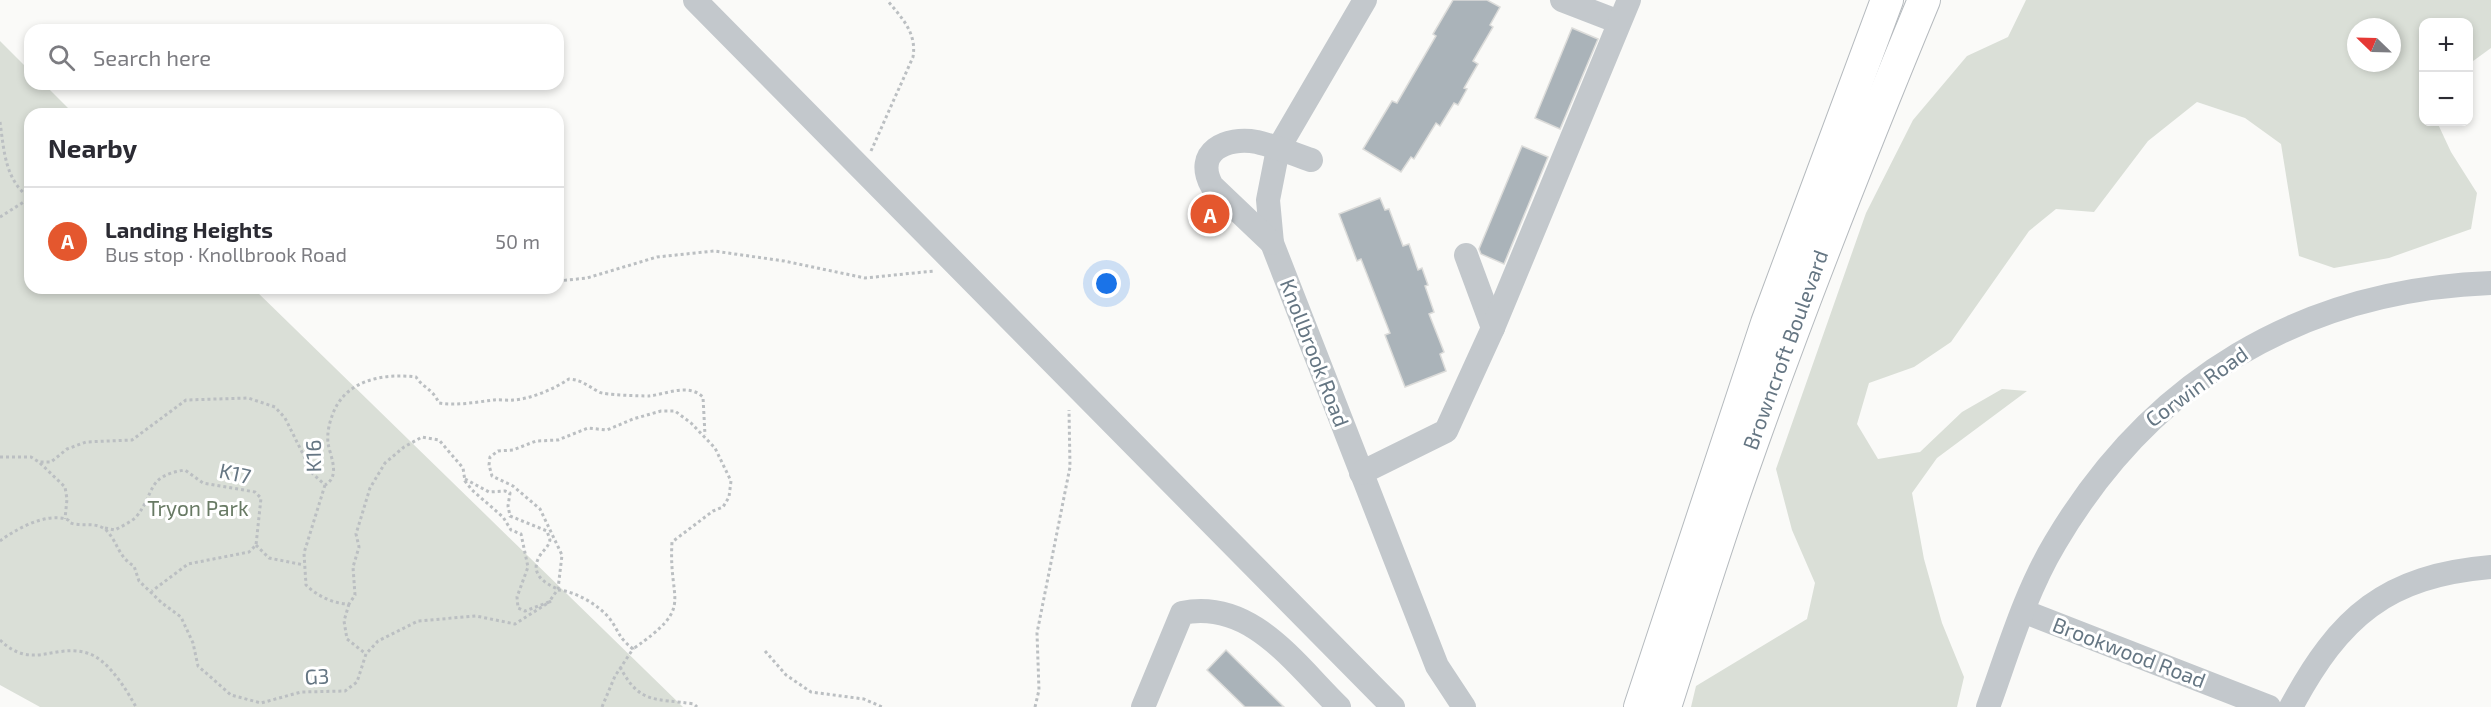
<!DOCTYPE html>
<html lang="en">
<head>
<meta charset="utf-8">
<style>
  :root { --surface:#fff; --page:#f2f2f3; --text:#2b2b33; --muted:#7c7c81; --line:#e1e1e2; --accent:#e4572e }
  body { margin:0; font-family:"Exo 2",sans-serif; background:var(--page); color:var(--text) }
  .controls { position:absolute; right:18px; top:18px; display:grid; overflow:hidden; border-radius:12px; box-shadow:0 3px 9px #0003 }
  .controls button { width:54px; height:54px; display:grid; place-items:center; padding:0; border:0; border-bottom:2px solid var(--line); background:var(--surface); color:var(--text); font:30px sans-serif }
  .compass { position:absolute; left:2347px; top:18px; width:54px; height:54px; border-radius:50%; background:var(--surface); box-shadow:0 3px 9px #0003; rotate:293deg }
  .you { position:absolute; left:1107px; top:284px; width:21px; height:21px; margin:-15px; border:4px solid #fff; border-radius:50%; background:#1a73e8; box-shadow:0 0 0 9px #1a73e833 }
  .badge { display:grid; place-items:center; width:39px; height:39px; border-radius:50%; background:var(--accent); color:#fff; font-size:20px; font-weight:700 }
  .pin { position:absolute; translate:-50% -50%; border:3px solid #fff; box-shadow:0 2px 6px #0006 }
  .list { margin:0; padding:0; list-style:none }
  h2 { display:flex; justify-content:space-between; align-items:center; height:78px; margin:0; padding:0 24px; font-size:26px }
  h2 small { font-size:20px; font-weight:400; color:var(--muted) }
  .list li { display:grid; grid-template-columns:39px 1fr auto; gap:18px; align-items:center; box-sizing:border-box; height:108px; padding:0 24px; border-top:2px solid var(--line) }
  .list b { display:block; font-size:22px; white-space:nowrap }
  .list p { margin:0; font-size:20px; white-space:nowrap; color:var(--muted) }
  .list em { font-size:20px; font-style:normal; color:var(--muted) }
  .icon { flex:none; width:33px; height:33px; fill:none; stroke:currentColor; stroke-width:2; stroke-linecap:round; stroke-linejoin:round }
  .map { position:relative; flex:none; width:2491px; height:707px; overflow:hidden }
  .search { position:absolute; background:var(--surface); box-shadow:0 3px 9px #0003; left:24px; top:24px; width:540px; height:66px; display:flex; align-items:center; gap:15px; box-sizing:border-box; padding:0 21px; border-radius:18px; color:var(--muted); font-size:22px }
  .panel { position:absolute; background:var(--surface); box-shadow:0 3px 9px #0003; left:24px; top:108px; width:540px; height:186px; border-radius:18px }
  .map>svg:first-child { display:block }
  .green { fill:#dadfd7; fill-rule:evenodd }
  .building { fill:#aab3b9; stroke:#dcdcda; stroke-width:1.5 }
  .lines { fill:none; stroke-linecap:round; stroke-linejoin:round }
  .major-casing { stroke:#b5babe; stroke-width:34 }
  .path { stroke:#bbbfc2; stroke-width:3; stroke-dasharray:3 3; stroke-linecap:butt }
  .minor { stroke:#c3c8cc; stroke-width:24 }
  .major { stroke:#fff; stroke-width:32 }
  .labels { text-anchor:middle; stroke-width:6; stroke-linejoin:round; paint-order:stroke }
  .street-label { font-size:21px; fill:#657683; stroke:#fff }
  .park-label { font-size:21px; fill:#687a64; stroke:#fff }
</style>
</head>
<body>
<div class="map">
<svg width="2491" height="707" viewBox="0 0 2491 707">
  <rect width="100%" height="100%" fill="#fafaf8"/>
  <g class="green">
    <path d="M2026,0h465v48l-22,16 -1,-42h-44v100h13l14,30 26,41 -6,36 -82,29 -55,10 -35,-12 -18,-112 -36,-26 -48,-16 -49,39 -54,71 -38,-3 -27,22 -78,111 -37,25 -45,16 -12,41 21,35 42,-7 42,-40 40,-23 25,2 -90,67 -25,35 12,66 18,64 22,54 -7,30h-266l5,-21 111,-67 8,-36 -23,-53 -16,-61 90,-256 47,-93 54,-64 41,-19zM2356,27h36v36h-36z"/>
    <path d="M0,41l30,30v13h14l30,30h-44v174h223l430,419h-643l-40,-22z"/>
  </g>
  <g class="building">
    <path d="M1453,0h34l13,7 -10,18 3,2 -20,34 5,3 -14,24 3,1 -9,16 -4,-2 -14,23 -4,-3 -22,36 -3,-2 -10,15 -38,-23 29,-48 5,2 39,-67 -3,-2z"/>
    <path d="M1572,28l26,11 -38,90 -25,-11z"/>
    <path d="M1522,146l26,11 -44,107 -23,-10 -2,-5z"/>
    <path d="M1380,198l5,12 4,-1 14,37 6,-2 9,26 4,-2 6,17 -3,1 9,26 -5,2 15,38 -4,2 6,17 -41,16 -20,-52 5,-2 -29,-74 -4,2 -18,-47z"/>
    <path d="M1226,650l58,57h-39l-38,-37z"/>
  </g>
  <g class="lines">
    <defs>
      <g id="major">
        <path d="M1640,707l127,-384 120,-323"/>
        <path d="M1665,707c25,-78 49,-156 76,-233 56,-160 118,-317 183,-474"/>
      </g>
    </defs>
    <use href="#major" class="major-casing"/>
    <g class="path">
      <path d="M0,122c4,28 5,59 30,76"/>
      <path d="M871,151l42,-94c4,-24 -11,-39 -26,-57"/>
      <path d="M0,217l30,-19"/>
      <path d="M558,281l29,-3 70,-21 57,-6 70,10 81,17 69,-7"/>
      <path d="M0,457h31l8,5h12l16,-13 19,-7 46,-2 54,-40 62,-2 27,9 10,11 28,56 12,11c16,-9 5,-29 3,-42 -1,-9 1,-19 4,-27 12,-36 51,-43 84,-39 7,11 16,11 23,26 18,3 37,-1 55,-3 6,-1 13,1 19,0 18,-1 41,-11 56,-21 13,1 19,7 30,13 4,3 43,4 50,4 18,-2 39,-13 54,1l2,38"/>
      <path d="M40,463l25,24 2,12 -2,20"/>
      <path d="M465,479l24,13 16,-1 5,2 -2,13 2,10 37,15 3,9c-2,8 -7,10 -11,17 -9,17 5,26 19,32"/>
      <path d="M325,485l-21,68 2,32c11,11 28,19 43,19l6,-9 -2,-28 6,-20 -3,-13 14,-46 15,-25 19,-16 18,-10 17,3 24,28 2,13 7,9 31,27 8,13 10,4 7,33 -11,30 1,11 7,3 24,-9 9,-13 4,-34 -22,-46 -27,-23 -21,-10 -3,-11 1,-8 8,-6 15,-1 23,-9 22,-1 30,-12 19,2 26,-11 28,-8h14l16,12 24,25 16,33 -2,16 -6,10 -10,4 -41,31c-4,63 24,63 -39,107"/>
      <path d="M105,528l10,2c7,-4 16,-8 21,-13 20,-24 9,-41 49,-47l18,13 52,9 6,6 -5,47 -7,7 -61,12 -36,27"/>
      <path d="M0,541c16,-12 45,-28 66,-22 7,3 0,3 8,5 11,2 22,-2 32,6 12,12 12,27 28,36l5,15 23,22 19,14 12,26 5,23 33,29 30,8 40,-11 44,-1 12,-9 9,-28 12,-13 40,-20 58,-5 39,8 36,-23"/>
      <path d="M256,545l13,13 35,7"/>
      <path d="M558,590c17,1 41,15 52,29 10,14 8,18 23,30l-18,27 -13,31"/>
      <path d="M349,604l-5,17 3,18 19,15"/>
      <path d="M0,640c32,31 54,3 87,13 21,6 39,36 49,54"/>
      <path d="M765,651l21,24 25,17 53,7 18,8"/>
      <path d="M620,667c20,38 35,31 74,37l3,3"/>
      <path d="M1035,707l4,-17 -2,-57 33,-166 -1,-57"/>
    </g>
    <g class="minor">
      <path d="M695,0l698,707"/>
      <path d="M1365,0l-87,149 -10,51 4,43 165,423 27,41"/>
      <path d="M1562,0l57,22"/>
      <path d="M1272,243l-60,-57c-19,-34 14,-50 45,-44 18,4 36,12 54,18"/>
      <path d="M1466,255l27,73"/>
      <path d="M1361,473l85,-42 47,-103 136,-328"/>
      <path d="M2023,611l246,96"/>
      <path d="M1143,707l39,-94c69,-14 112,50 157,94"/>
      <path d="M1988,707c20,-55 37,-114 67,-164 96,-163 247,-253 436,-260"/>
      <path d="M2291,707c49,-91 95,-131 200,-140"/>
    </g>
    <use href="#major" class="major"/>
  </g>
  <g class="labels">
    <g class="street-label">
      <text transform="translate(1786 350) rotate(-70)" y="7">Browncroft Boulevard</text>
      <text transform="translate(1314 353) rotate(69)" y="7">Knollbrook Road</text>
      <text transform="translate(2197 387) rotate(-36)" y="7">Corwin Road</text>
      <text transform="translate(314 456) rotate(-91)" y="7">K16</text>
      <text transform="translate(235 474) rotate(12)" y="7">K17</text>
      <text transform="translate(2129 653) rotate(21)" y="7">Brookwood Road</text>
      <text transform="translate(317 677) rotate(-3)" y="7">G3</text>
    </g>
    <g class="park-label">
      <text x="198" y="516">Tryon Park</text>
    </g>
  </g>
</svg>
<div class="controls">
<button>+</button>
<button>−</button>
</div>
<svg class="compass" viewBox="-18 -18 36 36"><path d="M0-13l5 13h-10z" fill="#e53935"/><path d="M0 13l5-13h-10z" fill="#7c7c81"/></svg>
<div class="you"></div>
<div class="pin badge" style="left:1210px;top:214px">A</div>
<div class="search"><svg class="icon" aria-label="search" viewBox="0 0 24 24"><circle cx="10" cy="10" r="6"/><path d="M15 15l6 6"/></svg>Search here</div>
<section class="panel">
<h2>Nearby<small></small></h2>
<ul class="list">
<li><span class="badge">A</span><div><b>Landing Heights</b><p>Bus stop · Knollbrook Road</p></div><em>50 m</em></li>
</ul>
</section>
</div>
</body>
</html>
